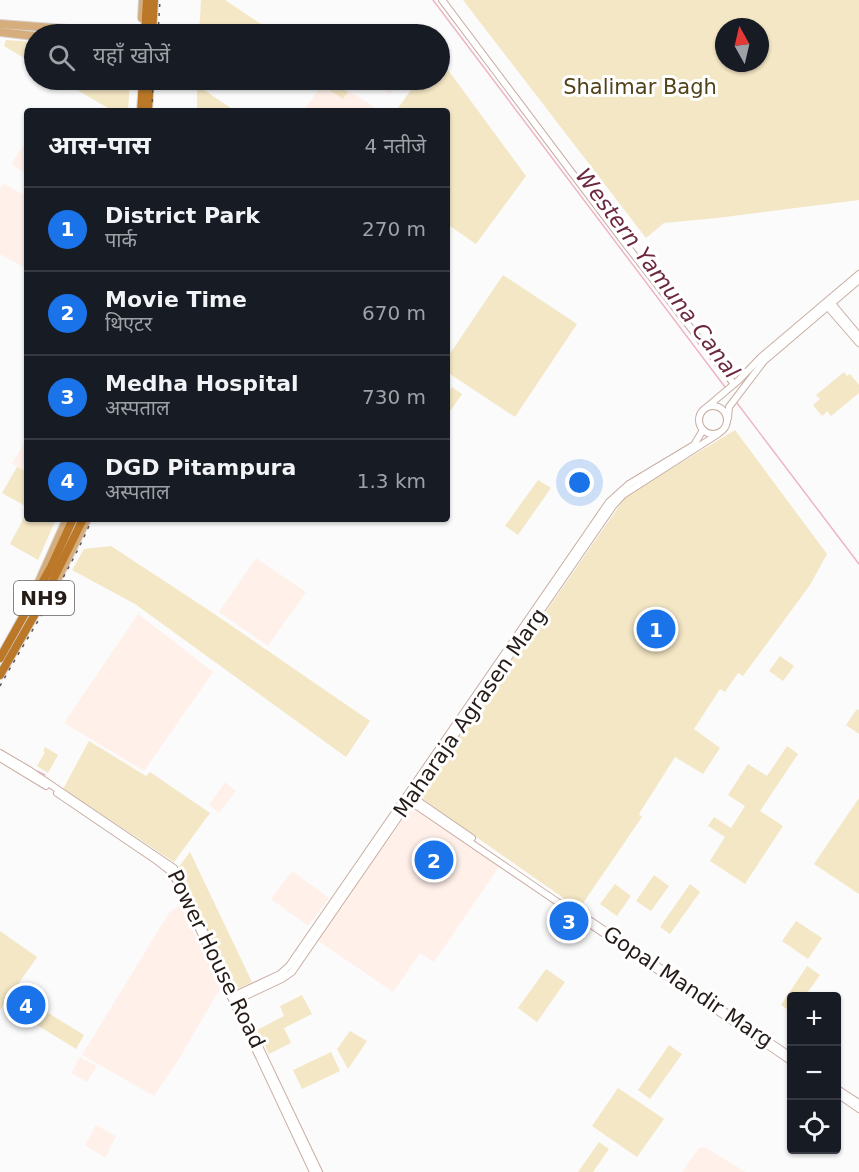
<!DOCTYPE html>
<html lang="hi">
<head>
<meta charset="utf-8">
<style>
  :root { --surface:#171b24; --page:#242831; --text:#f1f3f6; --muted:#9ea1a6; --line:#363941; --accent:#1a73e8 }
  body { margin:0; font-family:"DejaVu Sans","Noto Sans Devanagari",sans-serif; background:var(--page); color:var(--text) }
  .controls { position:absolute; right:18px; bottom:18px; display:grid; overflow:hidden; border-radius:6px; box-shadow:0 2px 4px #0004 }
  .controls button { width:54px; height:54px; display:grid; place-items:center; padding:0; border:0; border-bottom:2px solid var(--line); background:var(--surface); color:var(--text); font:30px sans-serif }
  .compass { position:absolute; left:715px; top:18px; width:54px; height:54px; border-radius:50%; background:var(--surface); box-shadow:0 2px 4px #0004; rotate:352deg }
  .you { position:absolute; left:580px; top:483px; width:21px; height:21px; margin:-15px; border:4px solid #fff; border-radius:50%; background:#1a73e8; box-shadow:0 0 0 9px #1a73e833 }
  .badge { display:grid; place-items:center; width:39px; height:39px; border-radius:50%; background:var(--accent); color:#fff; font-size:20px; font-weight:700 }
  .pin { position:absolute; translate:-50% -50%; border:3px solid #fff; box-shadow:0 2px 6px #0006 }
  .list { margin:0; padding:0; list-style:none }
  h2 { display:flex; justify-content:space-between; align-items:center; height:78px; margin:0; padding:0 24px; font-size:26px }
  h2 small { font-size:20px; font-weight:400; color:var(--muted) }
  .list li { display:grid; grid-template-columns:39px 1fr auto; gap:18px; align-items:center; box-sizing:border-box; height:84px; padding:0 24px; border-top:2px solid var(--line) }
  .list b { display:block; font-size:22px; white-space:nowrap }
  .list p { margin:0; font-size:20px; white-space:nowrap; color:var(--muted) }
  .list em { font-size:20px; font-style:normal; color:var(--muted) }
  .icon { flex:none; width:33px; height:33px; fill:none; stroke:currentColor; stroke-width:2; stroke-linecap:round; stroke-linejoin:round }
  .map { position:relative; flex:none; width:859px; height:1172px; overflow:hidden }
  .search { position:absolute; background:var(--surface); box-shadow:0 2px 4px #0004; left:24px; top:24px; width:426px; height:66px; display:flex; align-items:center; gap:15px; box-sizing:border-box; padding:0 21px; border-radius:33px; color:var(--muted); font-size:22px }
  .panel { position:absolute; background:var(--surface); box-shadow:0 2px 4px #0004; left:24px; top:108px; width:426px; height:414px; border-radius:6px }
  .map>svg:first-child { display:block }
  .built { fill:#fff0ea }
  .green { fill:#f4e7c5; fill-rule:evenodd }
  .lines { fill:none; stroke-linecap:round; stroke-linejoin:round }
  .stream { stroke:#efb4c5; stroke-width:1.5 }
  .minor-casing { stroke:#c8aea3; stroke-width:8 }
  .major-casing { stroke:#d8d6d5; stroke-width:10 }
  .highway-casing { stroke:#d8d6d5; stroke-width:10 }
  .minor { stroke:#fff; stroke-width:6 }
  .major { stroke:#d6ae7e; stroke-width:8 }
  .highway { stroke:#ba7828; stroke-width:8 }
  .rail { stroke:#5c5451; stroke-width:1.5; stroke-dasharray:3 6; stroke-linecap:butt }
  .labels { text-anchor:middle; stroke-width:6; stroke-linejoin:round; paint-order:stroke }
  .shield { fill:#fff; stroke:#665f5d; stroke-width:1.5 }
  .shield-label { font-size:20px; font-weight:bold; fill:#251b17 }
  .park-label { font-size:21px; fill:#514219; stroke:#fff }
  .street-label { font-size:21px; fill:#251b17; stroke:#fff }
  .water-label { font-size:22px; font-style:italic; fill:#6c2741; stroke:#fff }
</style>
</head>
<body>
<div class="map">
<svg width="859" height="1172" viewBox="0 0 859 1172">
  <rect width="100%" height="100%" fill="#fbfbfb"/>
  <g class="built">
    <path d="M325,80h7l48,31h-76z"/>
    <path d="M368,80h33l-11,14z"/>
    <path d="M26,142h1v32l-16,-10z"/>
    <path d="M3,183l24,14v72l-27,-15v-65z"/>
    <path d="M27,438v34l-15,-8z"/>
    <path d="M256,558l50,34 -38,54 -49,-34z"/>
    <path d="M138,614l75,58 -69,99 -80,-48z"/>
    <path d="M225,782l11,9 -17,22 -10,-8z"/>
    <path d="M412,806l88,59 -66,97 -14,-9 -27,39 -76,-52z"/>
    <path d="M292,871l37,27 -21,28 -37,-27z"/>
    <path d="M180,905l41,82 -44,75 -23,34 -72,-41 87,-142z"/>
    <path d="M80,1057l17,9 -10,16 -16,-9z"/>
    <path d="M96,1125l20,11 -11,22 -20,-13z"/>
    <path d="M705,1147l40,25h-63l17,-24z"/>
  </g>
  <g class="green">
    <path d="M201,0h24l51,34h-77z"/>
    <path d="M463,0h396v200l-142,18 -53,5 -18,15zM724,27h36v36h-36z"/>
    <path d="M6,40l28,2v22l-30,-18z"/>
    <path d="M440,59l86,117 -50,68 -29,-20v-113h-51l22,-31h22z"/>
    <path d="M60,80h70l-2,31h-15z"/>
    <path d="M330,80l18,12 -5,7 -18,-12z"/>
    <path d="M197,85l35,24 -1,2h-34z"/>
    <path d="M503,275l74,49 -62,93 -68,-45v-14z"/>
    <path d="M844,372l3,4 3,-2 9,11v8l-28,23 -4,-5 -5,5 -9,-11 7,-6 -4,-4z"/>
    <path d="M452,387l10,7 -11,16 -4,-3v-13z"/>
    <path d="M735,430l92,124 -17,31 -67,91 -5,-3 -13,19 -5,-3 -26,40 26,19 -17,26 -28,-17 -36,57 3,3 -63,92 -157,-110 -1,-4 2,-6 201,-290 12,-9z"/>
    <path d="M17,467l10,5v35l-25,-14z"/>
    <path d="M538,480l13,8 -33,47 -13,-9z"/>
    <path d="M27,512v7h29l-18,41 -28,-16z"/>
    <path d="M111,546l102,67 157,108 -24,36 -211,-153 -63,-34 12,-21z"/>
    <path d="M780,656l14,10 -11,15 -14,-10z"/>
    <path d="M857,709l2,1v24l-13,-9z"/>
    <path d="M89,741l57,35 4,-4 60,41 -36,49 -111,-73z"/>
    <path d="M787,746l11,8 -38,57 23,15 -38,58 -35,-23 15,-24 -17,-11 6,-9 17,11 14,-22 -17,-11 20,-31 19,12z"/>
    <path d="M45,747l13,8 -10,18 -11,-7 8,-14 -2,-1z"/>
    <path d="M859,798v96l-45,-30z"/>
    <path d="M190,852l62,130 -16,8 -58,-122z"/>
    <path d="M654,875l15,11 -18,25 -15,-10z"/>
    <path d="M615,884l16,12 -14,20 -17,-12z"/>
    <path d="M690,884l10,8 -30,42 -10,-7z"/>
    <path d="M796,921l26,17 -14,21 -26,-18z"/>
    <path d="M0,931l37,26 -37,53z"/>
    <path d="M807,966l13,9 -15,21h-13l-1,16 -10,-7z"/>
    <path d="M546,969l19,13 -28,40 -19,-14z"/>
    <path d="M302,995l10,19 -28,14 7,15 -22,11 -12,-24 27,-14 -4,-10z"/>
    <path d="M32,1003l52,32 -8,14 -52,-32z"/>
    <path d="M350,1031l17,10 -19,28 -11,-20z"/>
    <path d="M669,1045l13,9 -32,45 -12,-9z"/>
    <path d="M331,1052l9,19 -38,18 -9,-19z"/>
    <path d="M618,1088l46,31 -27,38 -45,-31z"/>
    <path d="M599,1142l10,7 -16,23h-15z"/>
  </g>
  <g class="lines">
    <g class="stream">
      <path d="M433,0l292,387"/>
      <path d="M737,403l122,161"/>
      <path d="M37,771l8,4"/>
    </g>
    <defs>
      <g id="minor">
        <path d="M442,0l179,238 113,146"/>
        <path d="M829,300l30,36"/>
        <path d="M826,305l33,38"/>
        <circle cx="713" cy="420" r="14"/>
        <path d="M707,407l32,-27 22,-23 98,-83"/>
        <path d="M728,418l1,-11 35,-46 95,-81"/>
        <path d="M0,753l29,17 145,98 145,304"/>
        <path d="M0,758l46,28"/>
        <path d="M57,793l100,68 13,10 7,11 136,290"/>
        <path d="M411,796l61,42"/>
        <path d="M408,800l384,262"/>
        <path d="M588,919l204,138"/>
        <path d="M231,997l49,-23 9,-8 320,-464 20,-18 65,-39 9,-15"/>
        <path d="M233,1002l49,-23 10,-7 321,-466 10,-11 95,-61"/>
        <path d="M836,1088l23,15"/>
        <path d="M836,1093l23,16"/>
      </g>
      <g id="major">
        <path d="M142,18l1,-18"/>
        <path d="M0,24l134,10"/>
        <path d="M0,32l34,4"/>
        <path d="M52,590l35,-71"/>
        <path d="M34,593l33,-74"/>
      </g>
      <g id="highway">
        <path d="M145,34l2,-34"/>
        <path d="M152,34l2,-34"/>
        <path d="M141,111l2,-31"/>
        <path d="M148,111l2,-31"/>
        <path d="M0,658l51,-91 22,-48"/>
        <path d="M0,675l43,-75 40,-81"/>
      </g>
    </defs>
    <use href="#minor" class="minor-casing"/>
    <use href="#major" class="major-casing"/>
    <use href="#highway" class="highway-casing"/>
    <use href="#minor" class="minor"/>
    <use href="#major" class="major"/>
    <use href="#highway" class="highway"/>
    <g class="rail">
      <path d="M158,34l2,-34"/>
      <path d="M152,111l1,-31"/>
      <path d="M0,686c31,-56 67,-108 92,-167"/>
    </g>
  </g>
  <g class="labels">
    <rect class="shield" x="14" y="581" width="60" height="34" rx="4.5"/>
    <g class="shield-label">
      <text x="44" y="605">NH9</text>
    </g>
    <g class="park-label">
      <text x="640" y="94">Shalimar Bagh</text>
    </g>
    <g class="street-label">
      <text transform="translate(470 713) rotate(-55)" y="7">Maharaja Agrasen Marg</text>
      <text transform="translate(216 959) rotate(64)" y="7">Power House Road</text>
      <text transform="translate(688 987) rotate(34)" y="7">Gopal Mandir Marg</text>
    </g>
    <g class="water-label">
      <text transform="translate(658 273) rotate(53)" y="8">Western Yamuna Canal</text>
    </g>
  </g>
</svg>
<div class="controls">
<button>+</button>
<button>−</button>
<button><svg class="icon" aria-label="locate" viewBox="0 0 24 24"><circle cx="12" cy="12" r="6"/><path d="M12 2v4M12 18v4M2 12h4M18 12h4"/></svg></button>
</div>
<svg class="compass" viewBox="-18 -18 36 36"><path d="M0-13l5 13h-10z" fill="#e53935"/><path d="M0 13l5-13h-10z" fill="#9ea1a6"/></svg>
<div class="you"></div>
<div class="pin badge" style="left:656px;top:629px">1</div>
<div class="pin badge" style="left:434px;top:860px">2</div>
<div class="pin badge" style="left:569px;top:921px">3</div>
<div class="pin badge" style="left:26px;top:1005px">4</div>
<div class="search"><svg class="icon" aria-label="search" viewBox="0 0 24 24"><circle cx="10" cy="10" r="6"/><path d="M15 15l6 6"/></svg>यहाँ खोजें</div>
<section class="panel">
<h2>आस-पास<small>4 नतीजे</small></h2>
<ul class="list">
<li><span class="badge">1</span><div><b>District Park</b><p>पार्क</p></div><em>270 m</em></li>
<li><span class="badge">2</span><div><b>Movie Time</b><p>थिएटर</p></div><em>670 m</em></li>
<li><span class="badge">3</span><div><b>Medha Hospital</b><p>अस्पताल</p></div><em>730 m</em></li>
<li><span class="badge">4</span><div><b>DGD Pitampura</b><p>अस्पताल</p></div><em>1.3 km</em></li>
</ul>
</section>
</div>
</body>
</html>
